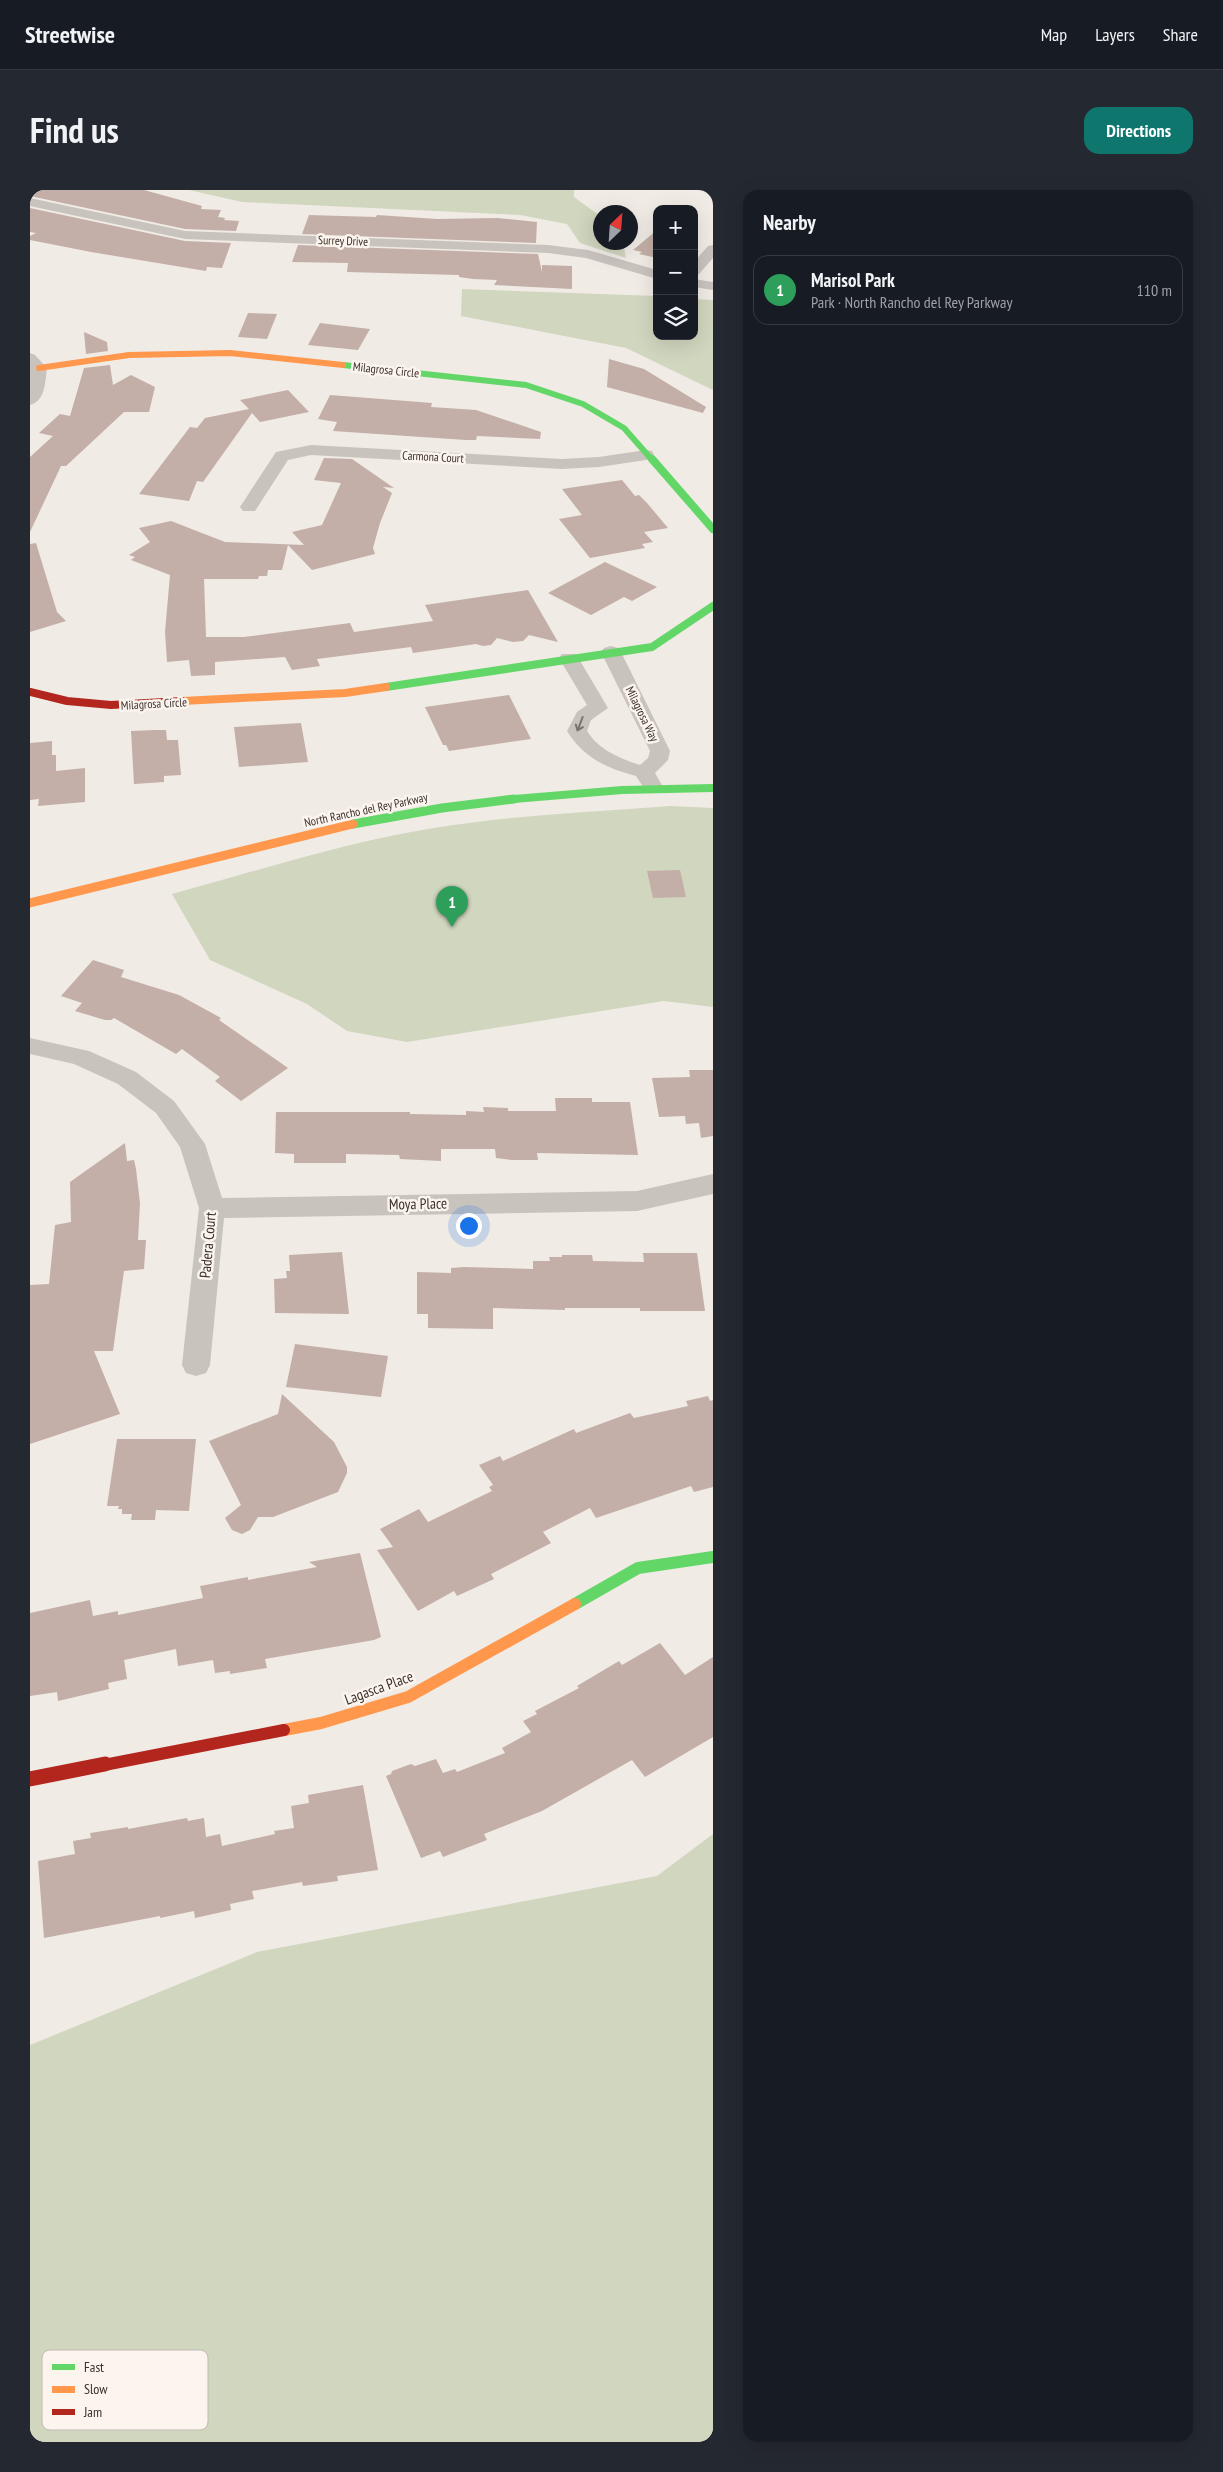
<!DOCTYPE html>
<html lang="en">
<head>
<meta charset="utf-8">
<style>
  :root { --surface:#171b24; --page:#242831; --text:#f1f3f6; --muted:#9ea1a6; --line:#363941; --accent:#0f766e }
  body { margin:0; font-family:"PT Sans Narrow",sans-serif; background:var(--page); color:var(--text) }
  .controls { position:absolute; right:15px; top:15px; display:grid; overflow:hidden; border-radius:10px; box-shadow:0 5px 20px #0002 }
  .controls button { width:45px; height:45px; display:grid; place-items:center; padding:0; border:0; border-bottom:1px solid var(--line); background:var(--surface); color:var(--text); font:25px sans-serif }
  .compass { position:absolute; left:563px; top:15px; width:45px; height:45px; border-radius:50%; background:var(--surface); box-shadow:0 5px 20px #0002; rotate:25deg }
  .you { position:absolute; left:438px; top:1035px; width:18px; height:18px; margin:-12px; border:4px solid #fff; border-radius:50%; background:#1a73e8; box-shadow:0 0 0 8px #1a73e833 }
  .badge { display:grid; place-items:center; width:32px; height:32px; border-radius:50%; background:var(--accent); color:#fff; font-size:16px; font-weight:700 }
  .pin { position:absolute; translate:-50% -41px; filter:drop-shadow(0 1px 2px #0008) }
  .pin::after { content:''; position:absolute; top:26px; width:18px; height:15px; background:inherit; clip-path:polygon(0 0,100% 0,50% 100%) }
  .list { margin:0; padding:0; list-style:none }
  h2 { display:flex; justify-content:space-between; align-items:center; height:65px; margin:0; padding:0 20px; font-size:21px }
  h2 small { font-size:16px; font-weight:400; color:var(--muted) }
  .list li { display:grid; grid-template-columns:32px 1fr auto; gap:15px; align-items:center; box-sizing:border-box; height:70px; margin:0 10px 10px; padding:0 10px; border:1px solid var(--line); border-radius:15px }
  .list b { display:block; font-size:19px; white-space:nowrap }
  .list p { margin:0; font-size:16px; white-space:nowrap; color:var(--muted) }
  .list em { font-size:16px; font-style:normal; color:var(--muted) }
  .icon { flex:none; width:28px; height:28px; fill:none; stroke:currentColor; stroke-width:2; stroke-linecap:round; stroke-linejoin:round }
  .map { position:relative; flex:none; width:683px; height:2252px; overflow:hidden; border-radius:15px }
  header { display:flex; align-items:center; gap:30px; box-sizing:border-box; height:70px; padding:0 25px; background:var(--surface); border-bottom:1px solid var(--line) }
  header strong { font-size:24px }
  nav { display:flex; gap:28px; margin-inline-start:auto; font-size:18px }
  .intro { display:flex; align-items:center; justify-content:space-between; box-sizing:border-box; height:120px; padding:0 30px }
  h1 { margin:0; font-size:35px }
  .button { padding:12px 22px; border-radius:15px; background:var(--accent); color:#fff; font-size:18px; font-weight:700 }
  main { display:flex; gap:30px; padding:0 30px }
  aside { flex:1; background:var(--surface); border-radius:15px; box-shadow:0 5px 20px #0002 }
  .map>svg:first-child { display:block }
  .green { fill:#d1d6bf }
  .building { fill:#c3afa7 }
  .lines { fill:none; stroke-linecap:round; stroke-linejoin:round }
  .street { fill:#c9c3be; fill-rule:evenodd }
  .fast-far3 { stroke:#63d668; stroke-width:6 }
  .fast-far2 { stroke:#63d668; stroke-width:8 }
  .fast-far1 { stroke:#63d668; stroke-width:9 }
  .fast { stroke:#63d668; stroke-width:12 }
  .slow-far3 { stroke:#ff974d; stroke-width:6 }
  .slow-far2 { stroke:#ff974d; stroke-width:8 }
  .slow-far1 { stroke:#ff974d; stroke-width:9 }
  .slow { stroke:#ff974d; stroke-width:12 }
  .jam-far2 { stroke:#b3261e; stroke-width:8 }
  .jam-far1 { stroke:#b3261e; stroke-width:12 }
  .jam { stroke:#b3261e; stroke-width:15 }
  .oneway { stroke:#7b726d }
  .labels { text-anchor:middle; stroke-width:5; stroke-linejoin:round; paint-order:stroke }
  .far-street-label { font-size:12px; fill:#3b302b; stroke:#fbf5ee }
  .street-label { font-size:15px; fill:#3b302b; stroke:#fbf5ee }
  .key { fill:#fbf5ee; stroke:#c1bab4; stroke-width:1 }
  .key-label { font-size:14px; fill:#3b302b }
</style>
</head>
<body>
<header>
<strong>Streetwise</strong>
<nav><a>Map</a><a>Layers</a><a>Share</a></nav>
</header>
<div class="intro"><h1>Find us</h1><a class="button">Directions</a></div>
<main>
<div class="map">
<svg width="683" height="2252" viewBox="0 0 683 2252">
  <rect width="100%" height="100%" fill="#f0ebe5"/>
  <g class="green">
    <path d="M159,0h385v7l26,19v26l23,1 3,15 -46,-15 -13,-19 -47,-9 -278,-13z"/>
    <path d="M432,99l195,7v40h37v-37l19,1v90l-87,-42 -165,-32z"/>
    <path d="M640,616l43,2v199l-49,-6 -257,41 -60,-11 -40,-27 -97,-44 -38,-66c88,-24 177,-53 268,-67 76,-12 153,-15 230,-21z"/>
    <path d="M683,1644v608h-683v-397l227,-93 400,-76z"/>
  </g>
  <g class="building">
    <path d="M0,0h114l58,16 -1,3 20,1 -3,7 7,1 -1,2 15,1 -3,10 -51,-2 -155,-33z"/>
    <path d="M0,18l155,33 46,2 -9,25 -15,-1 -1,4 -115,-19 -61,-12v-4l6,-3 -6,-1z"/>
    <path d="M279,25l67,2 1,-2 60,4 60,-1 40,4 -1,21 -234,-9z"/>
    <path d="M627,40v28l-18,-4 3,-2 -9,-2z"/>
    <path d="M268,55l240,9 4,18v-7l30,1v23l-78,-4 3,-5 -24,-1 -14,-2v-2l-112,-3 1,-9 -56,-1z"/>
    <path d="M218,123l29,1 -10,25 -29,-2z"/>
    <path d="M290,133l50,6 -12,21 -50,-5z"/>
    <path d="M54,142l23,10 1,9 -22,3z"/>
    <path d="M579,169l35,10 62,38 -3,6 -96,-26z"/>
    <path d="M80,175l3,20 18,-10 24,12 -6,25h-25l-58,54h-5l-31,66v-75l23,-21 -14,-3 21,-19 10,2 14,-48z"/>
    <path d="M258,200l21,22 -49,10 -8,-9 -49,69 -6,-1 -8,20 -50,-7 51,-67 7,1 8,-10 44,-9 -9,-9z"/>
    <path d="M300,205l102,8 -1,4 45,3 65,22 -1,7 -63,-3 -1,4h-10l-133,-9 4,-9 -19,-3z"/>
    <path d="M294,268l28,1 42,29 -11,-1 9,6 -12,30 -7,25 2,6 -63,16 -24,-25 -6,25h-14l-1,6h-8l-1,3h-54l2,58h38l106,-14 4,9 79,-11 -8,-16 103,-15 30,52 -29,-7 -6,6 -10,1 -16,-4 -6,7 -8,1 -7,-2 -63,9 -2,-6 -94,12 3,7 -28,4 -7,-13 -70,5v13l-24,1 -2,-16 -22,2 -2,-30 5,-57 -39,-15 4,-3 -6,-2 21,-13 -11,-14 32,-7 54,21 79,3 -12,-13 30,-7 19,-42 -27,-3z"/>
    <path d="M592,290l13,16 4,-1 8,8 21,25 -24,4 9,10 -11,2 3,4 -55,10 -31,-39 23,-4 -20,-26z"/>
    <path d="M6,353l21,69 9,9 -36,11v-88z"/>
    <path d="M575,372l52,25 -25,14 -8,-4 -33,18 -43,-22z"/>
    <path d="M479,505l22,44 -82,12 -3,-6h-3l-18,-38z"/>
    <path d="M271,533l7,39 -69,5 -5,-40z"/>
    <path d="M126,540h10l1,10h11l3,35 -17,1v6l-30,2 -3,-53z"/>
    <path d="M22,551v14h4v16l29,-3v34l-47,4 1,-7 -9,1v-57z"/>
    <path d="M650,680l6,27 -33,1 -6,-27z"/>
    <path d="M63,770l31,10 -3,7 58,18 42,23 -2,2 69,48 -47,33 -26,-20 5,-4 -38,-28 -6,5 -62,-36 -3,2h-6l-30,-9 7,-8 -21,-7z"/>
    <path d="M659,880h24v66l-12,2 -2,-15 -13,1 -1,-8 -26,1 -7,-39 38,-1z"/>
    <path d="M525,908h37v4h38l8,53 -101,-2 1,7h-27l-15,-2 -1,-9h-54v12l-41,-2 -1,-4 -53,-1v9h-52v-9l-19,-1 1,-41h134v2l56,1v-4l18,1 -1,-5 25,1v3h48z"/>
    <path d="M95,953l2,18 7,-1 2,9 4,34 -2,37h8l-2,29 -20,2 -11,80h-19l26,63 -90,30v-159l19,-1 6,-59 16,-3 -1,-40z"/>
    <path d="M312,1062l7,62 -74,-1 -1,-34 13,-1 -1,-7h4l-1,-16z"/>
    <path d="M613,1063h54l8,58h-65v-3h-75v2l-72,-2v21l-65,-1v-14h-11v-42l34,1v-5l13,-1 69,2v-8h17l-1,-4h13v-2h30l1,6 51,1z"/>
    <path d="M265,1154l93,12 -7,41 -95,-10z"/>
    <path d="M252,1204l52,48 13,25v6l-9,19 -65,25h-15l-8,13 -8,4 -10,-4 -7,-12 16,-13 -32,-64 69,-27z"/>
    <path d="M678,1206l2,5 3,-1v87l-19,5 -3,-6 -95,32 -6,-10 -47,24 8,11 -60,31 3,5 -37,17 -3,-5 -36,20 -41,-61 16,-3 -13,-18 39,-20 9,13 64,-31 -3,-4 4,-2 -14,-20 21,-9 3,5 71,-32 2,4 54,-20 4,5 54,-12 -2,-5z"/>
    <path d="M87,1249h79l-7,72 -33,-1 -1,10h-24l1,-6h-10v-5h-4l1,-3h-12z"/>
    <path d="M330,1363l21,84 -7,3 -109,19 2,9 -37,6v-3l-15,2 -2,-13 -35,6 -2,-17 -52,11 3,19 -19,4 1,6 -51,12 -1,-9 -27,4v-83l60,-13 3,16 25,-5v4l85,-17 -3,-12 48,-9v3l69,-13 -8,-5z"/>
    <path d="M630,1453l25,32 28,-18v80l-68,40 -13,-17 -90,51 -58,23 3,6 -44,17 -3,-6 -19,7 -35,-82 5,-2 1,-3 19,-7 4,2 21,-7 7,14 12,-4 2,3 48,-19 -3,-5 29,-16 -8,-11 14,-7 -2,-3 44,-23 -2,-2 42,-25 3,4z"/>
    <path d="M333,1595l15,85 -41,6 1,5 -35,5 -1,-4 -50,9 2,8 -24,5 1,6 -36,8 -1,-7 -34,7v-2l-116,22 -6,-77 37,-7 -2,-13 18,-3 -1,-5 38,-6v2l59,-11 1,3 16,-3 2,19 14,-3 2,12 53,-12 -1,-3 20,-3 -3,-22 18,-3 -1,-8z"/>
  </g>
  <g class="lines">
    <g class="street">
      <path d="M0,8l155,33 363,14 40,5 69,20v9l-71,-21 -38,-5 -363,-14 -155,-33z"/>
      <path d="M683,55v13l-14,16 -5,1v-13l14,-16z"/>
      <path d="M664,89l19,3v8l-19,-3z"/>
      <path d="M0,163l5,2 12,13c-2,13 -1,33 -17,37z"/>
      <path d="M281,255l251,14 37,-2 47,-7 6,1 2,4 -2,4 -6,1 -47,7 -37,2 -251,-14 -23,5 -33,51h-12l-3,-4 36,-55z"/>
      <path d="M581,456l7,2 3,4 49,99 -2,9 -13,13 8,14 -3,4 -7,2 -7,-2 -10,-15c-30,-8 -52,-18 -69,-45l10,-19 10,-7 -28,-47 3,-4h14l32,54 -17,12 -4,11c12,19 32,27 53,34l8,-7 2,-7 -49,-99 3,-4z"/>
      <path d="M0,848l59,13 47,21 38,29 31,43 17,54 415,-7 76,-17v20l-76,17 -413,7 -14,147 -4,8 -10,3 -10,-3 -4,-8 17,-157 -19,-61 -24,-34 -38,-29 -44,-20 -44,-10z"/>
    </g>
    <path class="fast-far3" d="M313,175l183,20 57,19 41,24 29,33"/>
    <g class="fast-far2">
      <path d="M622,269l61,70"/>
      <path d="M356,497l266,-40 61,-41"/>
      <path d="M473,610l119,-10 91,-2"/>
    </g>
    <path class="fast-far1" d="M323,634l89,-16 72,-9"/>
    <path class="fast" d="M545,1414l63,-36 75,-11"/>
    <path class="slow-far3" d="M9,178l90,-13 101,-2 113,12"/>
    <path class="slow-far2" d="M152,511l163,-8 41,-6"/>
    <path class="slow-far1" d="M0,713l323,-79"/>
    <path class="slow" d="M254,1540l37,-7 87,-26 167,-93"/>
    <path class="jam-far2" d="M0,502l37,9 44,4 71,-4"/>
    <path class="jam-far1" d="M69,1576l185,-36"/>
    <path class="jam" d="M0,1589l75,-15"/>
  </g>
  <defs><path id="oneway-shaft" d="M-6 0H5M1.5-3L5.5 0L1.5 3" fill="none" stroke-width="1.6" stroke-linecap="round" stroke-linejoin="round" transform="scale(1.25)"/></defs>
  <use class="oneway" href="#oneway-shaft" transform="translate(550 534) rotate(111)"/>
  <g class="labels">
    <g class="far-street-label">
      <text transform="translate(313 51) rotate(2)" y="4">Surrey Drive</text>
      <text transform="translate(356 180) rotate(6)" y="4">Milagrosa Circle</text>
      <text transform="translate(403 267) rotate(3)" y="4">Carmona Court</text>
      <text transform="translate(124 514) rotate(-3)" y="4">Milagrosa Circle</text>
      <text transform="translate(612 524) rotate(64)" y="4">Milagrosa Way</text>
      <text transform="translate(336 620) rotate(-12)" y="4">North Rancho del Rey Parkway</text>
    </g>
    <g class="street-label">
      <text transform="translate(388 1014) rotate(-1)" y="5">Moya Place</text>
      <text transform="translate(178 1055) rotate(-85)" y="5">Padera Court</text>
      <text transform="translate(349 1498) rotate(-20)" y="5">Lagasca Place</text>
    </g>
  </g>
  <rect x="12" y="2160" width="166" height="80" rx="8" class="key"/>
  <rect x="22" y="2174" width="23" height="6" fill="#63d668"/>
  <rect x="22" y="2196" width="23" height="7" fill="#ff974d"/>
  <rect x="22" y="2219" width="23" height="6" fill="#b3261e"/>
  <g class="key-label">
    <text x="54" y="2182">Fast</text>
    <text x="54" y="2204">Slow</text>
    <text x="54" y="2227">Jam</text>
  </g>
</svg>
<div class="controls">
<button>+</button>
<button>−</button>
<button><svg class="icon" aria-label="layers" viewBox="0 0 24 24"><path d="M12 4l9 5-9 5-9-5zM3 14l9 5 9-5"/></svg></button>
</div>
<svg class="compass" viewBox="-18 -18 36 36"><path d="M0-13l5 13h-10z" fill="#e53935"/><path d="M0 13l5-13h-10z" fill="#9ea1a6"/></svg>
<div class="you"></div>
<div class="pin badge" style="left:422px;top:737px;background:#2e9e5b">1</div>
</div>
<aside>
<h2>Nearby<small></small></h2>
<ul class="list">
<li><span class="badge" style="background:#2e9e5b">1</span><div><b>Marisol Park</b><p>Park · North Rancho del Rey Parkway</p></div><em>110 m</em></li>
</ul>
</aside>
</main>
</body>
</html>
